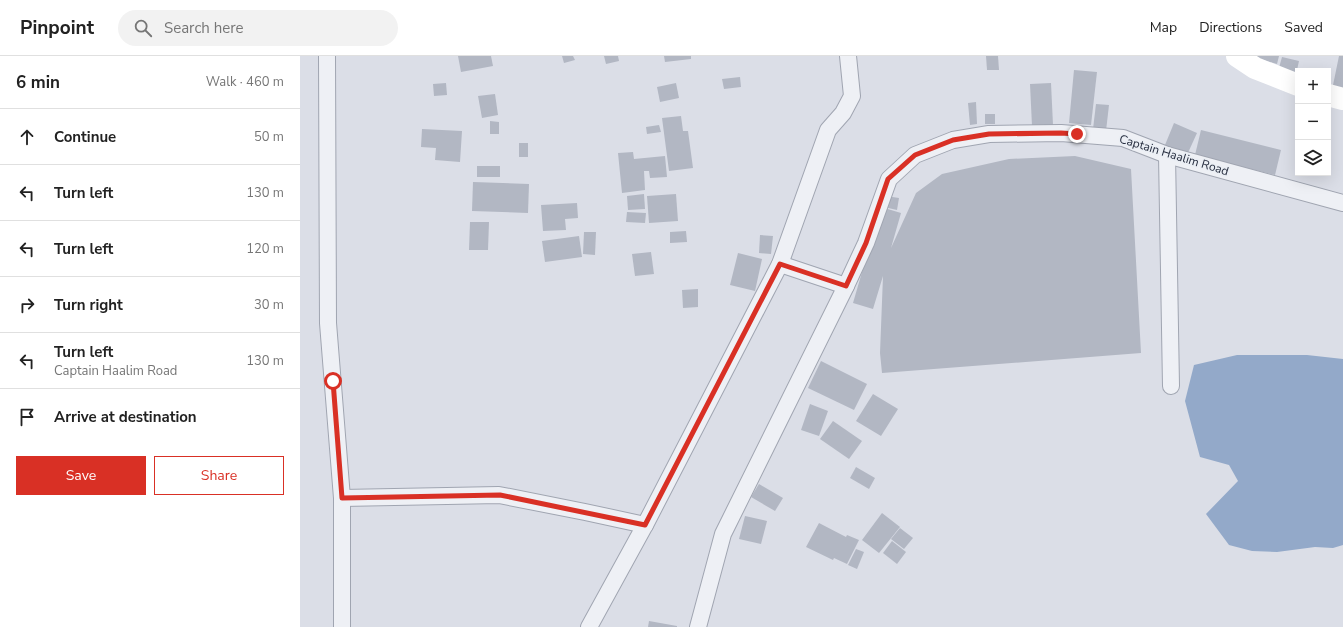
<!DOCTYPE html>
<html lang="en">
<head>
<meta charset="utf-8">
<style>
  :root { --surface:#fff; --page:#f2f2f2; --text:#222; --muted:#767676; --line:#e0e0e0; --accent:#d93025 }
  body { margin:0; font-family:"Nunito Sans",sans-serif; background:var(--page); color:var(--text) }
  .controls { position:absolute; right:12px; top:12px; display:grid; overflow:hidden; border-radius:0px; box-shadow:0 4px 16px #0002 }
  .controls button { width:36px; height:36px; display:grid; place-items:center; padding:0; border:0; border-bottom:1px solid var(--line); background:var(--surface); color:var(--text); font:20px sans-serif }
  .stop { position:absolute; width:12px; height:12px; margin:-9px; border:3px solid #d93025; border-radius:50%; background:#fff }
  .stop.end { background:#d93025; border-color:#fff; box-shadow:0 1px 4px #0008 }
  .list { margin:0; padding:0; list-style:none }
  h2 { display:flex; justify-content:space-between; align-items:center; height:52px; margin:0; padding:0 16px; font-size:17px }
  h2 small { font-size:13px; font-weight:400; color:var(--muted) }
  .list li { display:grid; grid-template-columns:26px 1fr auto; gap:12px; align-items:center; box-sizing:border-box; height:56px; padding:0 16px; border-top:1px solid var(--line) }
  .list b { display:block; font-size:15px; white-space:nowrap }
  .list p { margin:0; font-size:13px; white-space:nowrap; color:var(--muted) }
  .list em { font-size:13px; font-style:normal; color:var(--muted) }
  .actions { display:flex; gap:8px; padding:12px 16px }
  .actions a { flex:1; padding:9px 0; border:1px solid var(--accent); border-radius:0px; text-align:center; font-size:14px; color:var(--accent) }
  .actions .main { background:var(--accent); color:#fff }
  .icon { flex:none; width:22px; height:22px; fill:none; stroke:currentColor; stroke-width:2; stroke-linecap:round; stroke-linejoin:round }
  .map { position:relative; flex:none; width:1043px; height:571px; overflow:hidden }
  header { display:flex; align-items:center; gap:24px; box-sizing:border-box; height:56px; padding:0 20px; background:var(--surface); border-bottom:1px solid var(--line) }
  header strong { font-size:19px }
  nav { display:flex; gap:22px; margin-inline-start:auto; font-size:14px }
  .search { width:280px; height:36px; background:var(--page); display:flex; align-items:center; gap:10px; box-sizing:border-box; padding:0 14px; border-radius:22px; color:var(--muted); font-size:15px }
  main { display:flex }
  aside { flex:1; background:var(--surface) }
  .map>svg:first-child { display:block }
  .water { fill:#93a9c9 }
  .building { fill:#b2b7c3 }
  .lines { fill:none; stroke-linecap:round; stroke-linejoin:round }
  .street-casing { stroke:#a0a5b1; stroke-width:18 }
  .street { stroke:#eef0f5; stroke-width:16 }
  .secondary { stroke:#fff; stroke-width:22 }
  .route { stroke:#d93025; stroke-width:5 }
  .labels { text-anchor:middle; stroke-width:3; stroke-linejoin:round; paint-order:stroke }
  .street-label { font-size:12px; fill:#242b3d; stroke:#eaeef4 }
</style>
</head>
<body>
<header>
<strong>Pinpoint</strong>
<div class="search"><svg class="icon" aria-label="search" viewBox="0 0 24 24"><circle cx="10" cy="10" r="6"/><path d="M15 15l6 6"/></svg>Search here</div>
<nav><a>Map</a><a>Directions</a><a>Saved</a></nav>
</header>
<main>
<aside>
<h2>6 min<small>Walk · 460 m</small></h2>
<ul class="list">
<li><svg class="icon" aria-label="ahead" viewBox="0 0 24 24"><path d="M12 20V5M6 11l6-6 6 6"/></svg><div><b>Continue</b></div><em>50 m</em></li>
<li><svg class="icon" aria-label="left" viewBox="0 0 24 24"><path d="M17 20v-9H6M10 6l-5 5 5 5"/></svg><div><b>Turn left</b></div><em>130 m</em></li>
<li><svg class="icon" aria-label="left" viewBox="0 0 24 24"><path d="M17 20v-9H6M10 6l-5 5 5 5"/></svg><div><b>Turn left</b></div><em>120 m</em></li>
<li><svg class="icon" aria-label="right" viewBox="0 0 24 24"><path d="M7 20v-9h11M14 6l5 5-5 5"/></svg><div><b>Turn right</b></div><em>30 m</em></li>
<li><svg class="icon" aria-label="left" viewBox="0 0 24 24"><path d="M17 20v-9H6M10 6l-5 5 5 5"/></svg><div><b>Turn left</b><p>Captain Haalim Road</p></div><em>130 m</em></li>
<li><svg class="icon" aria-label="arrive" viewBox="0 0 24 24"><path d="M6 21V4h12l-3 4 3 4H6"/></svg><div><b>Arrive at destination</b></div></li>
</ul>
<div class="actions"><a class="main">Save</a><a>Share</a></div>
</aside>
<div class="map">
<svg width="1043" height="571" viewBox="0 0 1043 571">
  <rect width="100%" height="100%" fill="#dbdee7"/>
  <path class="water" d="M937,299h70l36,4v186l-10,3 -18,-1 -38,5 -25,-1 -23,-6 -23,-31 32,-33 -9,-16 -29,-8 -15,-56 9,-36z"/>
  <g class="building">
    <path d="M158,0h33l2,10 -32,6z"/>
    <path d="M262,0h11l2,4 -11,3z"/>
    <path d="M304,0h14l1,5 -13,3z"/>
    <path d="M364,0h27v3l-26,3z"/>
    <path d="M686,0h12l1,14h-12z"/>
    <path d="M953,0h26l-2,8 -25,-7z"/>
    <path d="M1039,0h4v36l-11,-2z"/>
    <path d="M982,1l17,4 -4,18 -18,-4z"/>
    <path d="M774,14l23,2 -6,53 -22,-2z"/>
    <path d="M440,21l1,10 -17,2 -2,-10z"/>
    <path d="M146,27l1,12 -13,1 -1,-12z"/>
    <path d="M376,27l3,15 -19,4 -3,-15z"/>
    <path d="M751,27l2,42 -21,1 -2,-42z"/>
    <path d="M195,38l3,21 -16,3 -4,-22z"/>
    <path d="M676,46l1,22 -7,1 -2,-22z"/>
    <path d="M796,48l13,1 -3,26 -13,-2z"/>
    <rect x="685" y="58" width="10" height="10"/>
    <path d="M381,60l2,15h5l5,37 -24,3 -7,-53z"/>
    <path d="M190,65l9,1v12h-9z"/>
    <path d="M874,67l23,10 -10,22 -22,-10z"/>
    <path d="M359,69l2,7 -14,2 -1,-7z"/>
    <path d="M122,73l40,2 -2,31 -25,-2 1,-12 -15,-1z"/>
    <path d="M901,74l80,20 -6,25 -80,-20z"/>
    <rect x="219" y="87" width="9" height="14"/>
    <path d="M333,96l1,7 31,-3 2,21 -17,1 -1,-7h-5l1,19 -23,3 -4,-40z"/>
    <path d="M775,100l56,13 10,184 -259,20 -2,-20 3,-77 -10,33 -20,-6 28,-96 20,6 -10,35 25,-55 26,-19 67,-15z"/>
    <rect x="177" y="110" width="23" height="11"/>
    <path d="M173,126l56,2 -1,29 -56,-2z"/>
    <path d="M344,138l1,15 -17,1 -1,-14z"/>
    <path d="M376,138l2,27 -29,2 -2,-27z"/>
    <path d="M586,140l13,2 -2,12 -13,-3z"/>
    <path d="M277,147l1,15 -13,1 1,11 -23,1 -2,-26z"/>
    <path d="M327,156l19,1 -1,10 -19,-1z"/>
    <path d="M170,166h19l-1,28h-19z"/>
    <path d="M386,175l1,11 -17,1v-11z"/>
    <path d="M284,176h12l-1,23 -12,-1z"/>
    <path d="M460,179l13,1 -2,18 -12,-1z"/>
    <path d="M279,180l3,21 -37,5 -3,-21z"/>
    <path d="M351,196l3,22 -19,2 -3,-22z"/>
    <path d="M438,197l24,6 -7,32 -25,-6z"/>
    <path d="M398,233v18l-15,1 -1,-18z"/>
    <path d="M521,305l46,23 -13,26 -46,-22z"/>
    <path d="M573,338l25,15 -17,27 -25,-15z"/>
    <path d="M510,348l18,7 -9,25 -18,-6z"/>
    <path d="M533,365l29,20 -13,18 -29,-20z"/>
    <path d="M556,411l19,11 -6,11 -19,-11z"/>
    <path d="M459,428l24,14 -8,13 -24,-14z"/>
    <path d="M582,457l18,14 -21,26 -17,-13z"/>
    <path d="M445,460l22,5 -6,23 -22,-5z"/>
    <path d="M519,467l27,14 1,-2 12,5 -12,24 -13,-6 -1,2 -27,-13z"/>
    <path d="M600,472l13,10 -9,11 -13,-10z"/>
    <path d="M592,485l14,11 -9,12 -14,-11z"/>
    <path d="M556,493l8,3 -7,17 -9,-4z"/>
    <path d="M349,565l28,5v1h-29z"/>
  </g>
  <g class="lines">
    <defs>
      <g id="street">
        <path d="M27,0l1,267 14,175v129"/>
        <path d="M867,99l4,231"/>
        <path d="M480,208l66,22"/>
        <path d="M42,442l157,-3 86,17 60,13"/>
        <path d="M289,571l56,-102 135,-261 48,-134 15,-17 9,-17 -4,-40"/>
        <path d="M398,571l25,-93 123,-248 20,-43 23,-64 26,-24 38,-15 36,-6 72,-1 62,5 44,17 176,48"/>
      </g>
    </defs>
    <use href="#street" class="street-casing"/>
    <use href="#street" class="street"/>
    <g class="secondary">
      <path d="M937,0l18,12 43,17"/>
      <path d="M1028,39l15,4"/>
    </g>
  </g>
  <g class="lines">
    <path class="route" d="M33,325l9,117 158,-3 145,30 135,-261 66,22 20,-43 22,-64 27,-24 38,-15 36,-6 72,-1 16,1"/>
  </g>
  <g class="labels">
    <g class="street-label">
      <text transform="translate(874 99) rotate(17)" y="4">Captain Haalim Road</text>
    </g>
  </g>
</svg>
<div class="controls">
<button>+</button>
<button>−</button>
<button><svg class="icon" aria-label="layers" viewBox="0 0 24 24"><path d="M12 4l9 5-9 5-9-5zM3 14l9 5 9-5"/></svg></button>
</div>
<div class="stop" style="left:33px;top:325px"></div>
<div class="stop end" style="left:777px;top:78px"></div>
</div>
</main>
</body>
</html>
